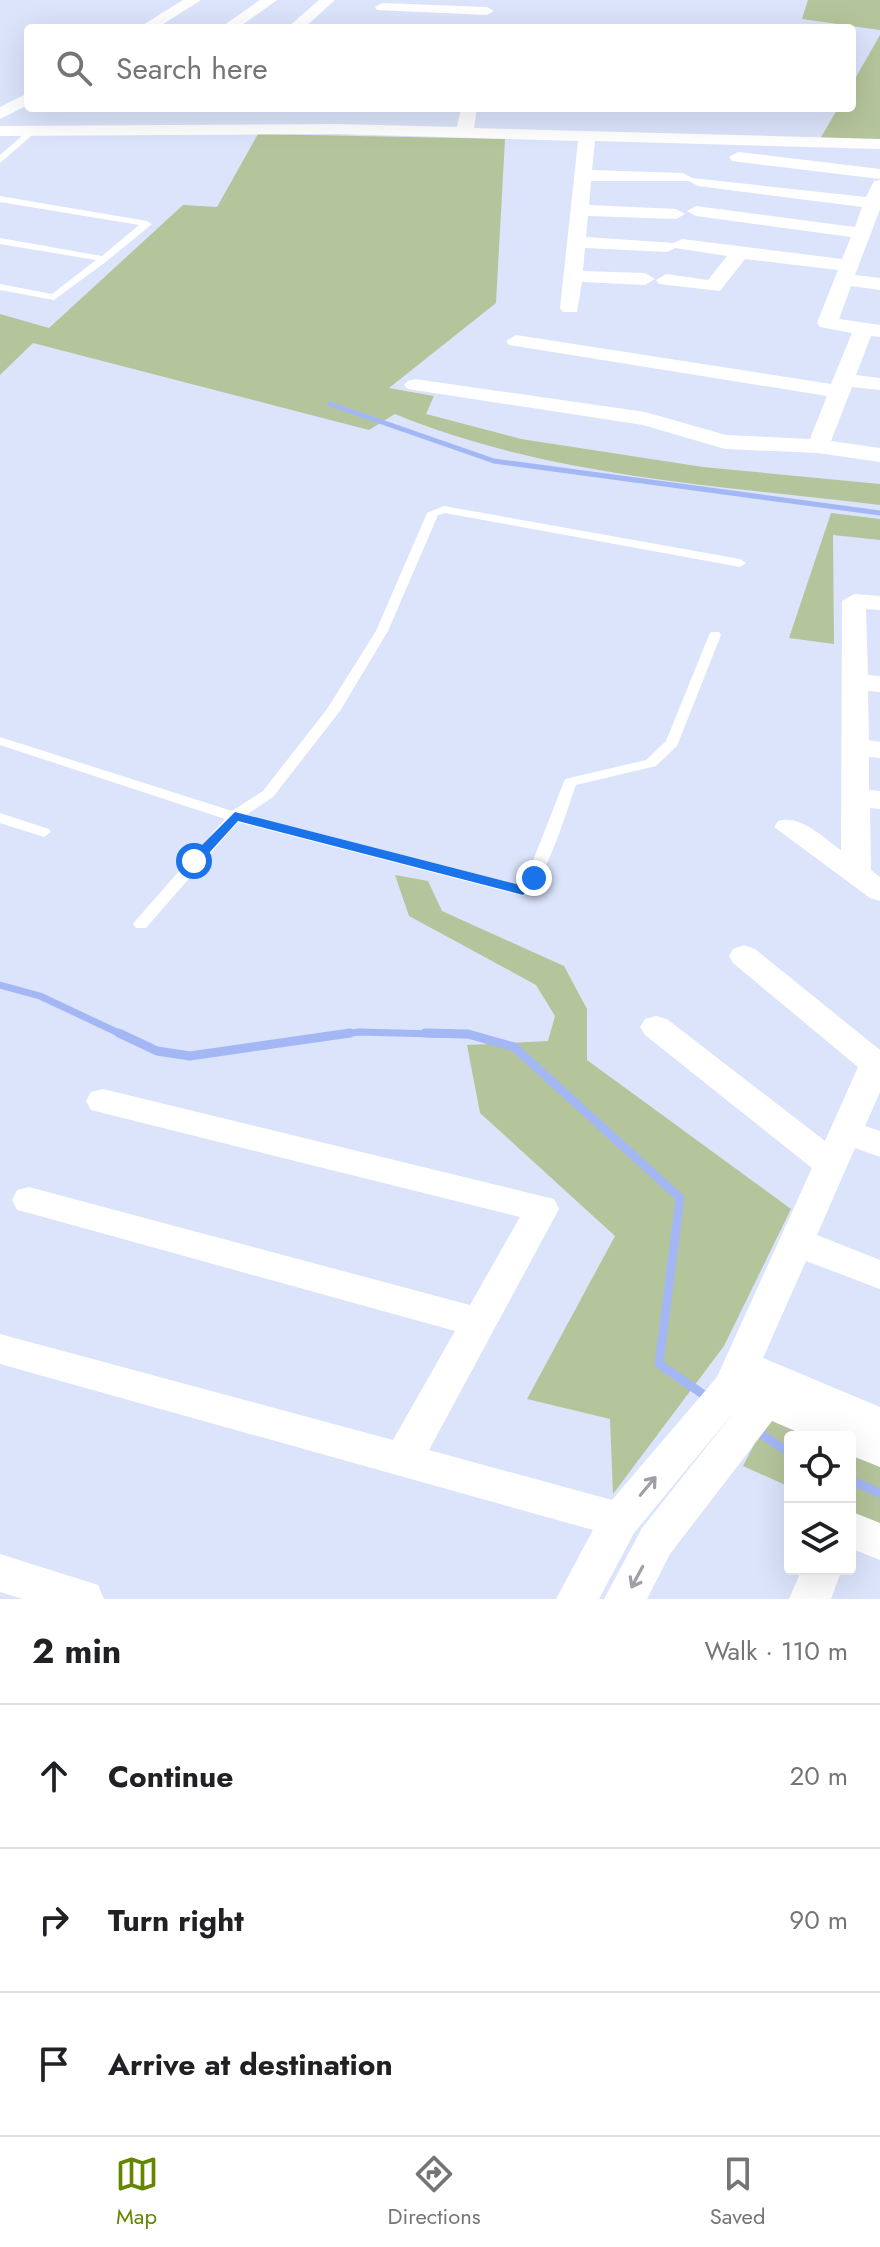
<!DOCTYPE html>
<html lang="en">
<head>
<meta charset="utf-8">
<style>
  :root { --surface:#fff; --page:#f6f6f6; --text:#202124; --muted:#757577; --line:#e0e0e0; --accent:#658600 }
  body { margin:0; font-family:Jost,sans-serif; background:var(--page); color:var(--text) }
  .controls { position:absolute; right:24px; bottom:24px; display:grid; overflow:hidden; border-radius:8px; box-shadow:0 8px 32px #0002 }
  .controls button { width:72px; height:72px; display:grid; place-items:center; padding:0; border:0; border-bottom:2px solid var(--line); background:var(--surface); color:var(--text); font:40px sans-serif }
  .stop { position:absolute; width:24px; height:24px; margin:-18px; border:6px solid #1a73e8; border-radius:50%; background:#fff }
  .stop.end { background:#1a73e8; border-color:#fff; box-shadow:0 2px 8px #0008 }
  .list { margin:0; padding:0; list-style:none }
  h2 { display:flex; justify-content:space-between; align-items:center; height:104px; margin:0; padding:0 32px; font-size:34px }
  h2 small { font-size:26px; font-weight:400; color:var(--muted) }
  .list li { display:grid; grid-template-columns:52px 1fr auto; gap:24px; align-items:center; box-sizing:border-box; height:144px; padding:0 32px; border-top:2px solid var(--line) }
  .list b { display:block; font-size:30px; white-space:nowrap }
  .list em { font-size:26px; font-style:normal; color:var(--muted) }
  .icon { flex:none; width:44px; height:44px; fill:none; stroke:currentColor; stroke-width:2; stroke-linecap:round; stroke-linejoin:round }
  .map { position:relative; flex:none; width:880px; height:1599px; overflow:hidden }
  .search { position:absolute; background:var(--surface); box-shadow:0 8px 32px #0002; left:24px; right:24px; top:24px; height:88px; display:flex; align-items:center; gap:20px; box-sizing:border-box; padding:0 28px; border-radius:8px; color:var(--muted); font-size:30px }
  .sheet { height:536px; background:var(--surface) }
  nav { display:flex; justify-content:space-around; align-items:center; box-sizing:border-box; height:112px; border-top:2px solid var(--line); background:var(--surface); font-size:22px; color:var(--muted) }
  nav a { display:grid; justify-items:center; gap:4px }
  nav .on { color:var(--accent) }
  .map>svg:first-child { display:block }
  .green { fill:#b5c59b }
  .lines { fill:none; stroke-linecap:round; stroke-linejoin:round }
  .stream-far2 { stroke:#a3b7f5; stroke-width:5 }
  .stream-far1 { stroke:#a3b7f5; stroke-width:7 }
  .stream { stroke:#a3b7f5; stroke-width:9 }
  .service { fill:#fff; fill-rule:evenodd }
  .minor { fill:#fff; fill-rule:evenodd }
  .oneway { stroke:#9ea0a5 }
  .route { fill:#1a73e8 }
</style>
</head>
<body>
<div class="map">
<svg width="880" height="1599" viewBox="0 0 880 1599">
  <rect width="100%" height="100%" fill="#dbe4fb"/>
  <g class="green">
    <path d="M808,0h72v30l-78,-11z"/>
    <path d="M880,35v104h-60l18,-31h14v-24z"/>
    <path d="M258,134l247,5 -9,164 -107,85 45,8 -8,18 95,25 182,28 177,17v21c-163,-20 -332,-28 -485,-91l-26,16 -336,-87 -33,32v-61l49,14 134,-123 34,2z"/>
    <path d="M831,513l49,6v21l-47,-5 1,109 -45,-6z"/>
    <path d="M395,875l33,6 14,30 122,55 23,43v51l204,149 -67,137 -111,148 -3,-75 -83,-20 88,-163 -135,-123 -13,-68 81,-4 7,-25 -19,-31 -127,-69z"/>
    <path d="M769,1416l48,21h-27v50l-47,-21z"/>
    <path d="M850,1451l30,13v63l-30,-14z"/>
  </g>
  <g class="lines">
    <path class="stream-far2" d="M330,404l164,57 386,52"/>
    <g class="stream-far1">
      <path d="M0,985l40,11 83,39"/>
      <path d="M336,1035l23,-3 113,3"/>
    </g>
    <g class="stream">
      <path d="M119,1033l38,18 33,5 160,-23"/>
      <path d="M425,1033l43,1 46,13 166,151 -21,166 51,35"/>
      <path d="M756,1431l34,22"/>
      <path d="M850,1480l30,13"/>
    </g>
    <g class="service">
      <path d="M30,129l7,2 -37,32v-8z"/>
      <path d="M0,196l147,25 5,3 -45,37 -53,39 -54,-10v-6l52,10 44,-34 -96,-16v-6l102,18 37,-31 -139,-23z"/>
      <path d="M444,506l296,53 6,4 -6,4 -295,-54 -7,2 -50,116 -48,80 -67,86 -27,18 274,70 7,-9 38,-97 81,-19 20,-19 43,-106 2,-3h8l2,3 -44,111 -21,20 -80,19c-9,24 -31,102 -53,111l-285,-74 -92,106h-10l-3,-4 3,-4 89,-101 -225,-74v-8l232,74 31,-20 64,-82 49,-78 51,-118z"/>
      <path d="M0,813l49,16 2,3 -7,5 -44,-14z"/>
    </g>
    <g class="minor">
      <path d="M183,0h18l-44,28h-19z"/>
      <path d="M260,0h17l-39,28h-18z"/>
      <path d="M319,0h16l-31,28h-17z"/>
      <path d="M382,3l105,4 7,4 -7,4 -110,-5 -2,-3z"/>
      <path d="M28,93v12l-28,14v-12z"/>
      <path d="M461,108h16l-3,20 406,11v10l-285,-8 -3,29 91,3 9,5 174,19 8,-16 6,-1v29l-25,66 25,3v12l-29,-4 -12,33 41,6v12l-9,-1 -15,39 24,3v12l-28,-3 -21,54 49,7v14l-62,-9 -93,-4 -82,-24 -235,-36 -4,-4 4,-4 7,-2 230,33 81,23 84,4 17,-43 -318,-51 -3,-4 10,-6 315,49 21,-51 -32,-6 -3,-4 21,-53 -93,-11 -25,32 -61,-7 -3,-4 10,-6 42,6 19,-24 -52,-8 -8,4 -82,-4 -2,23 62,2 10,6 -10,6 -63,-3 -5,30h-14l-3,-4 18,-167 -240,-7 -338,2v-10l338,-2 119,3zM591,181h98l9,5 164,21 -7,20 -159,-21 -9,5 9,5 155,21 -9,22 -160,-20 -8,4 -88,-6 2,-21 88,3 9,-5 -9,-5 -87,-4z"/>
      <path d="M738,152l142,17v10l-148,-18 -3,-4z"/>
      <path d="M854,594l26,2v14l-14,-1 2,66 12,1v16l-12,-1 1,49 11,2v16l-11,-1v33l11,1v18l-10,-1 1,62 9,7v24l-10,-3 -96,-71 4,-6c23,-7 45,17 63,29l1,-249z"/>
      <path d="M744,945l11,4 125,101v42l-15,34 15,5v26l-25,-9 -38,87 63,25v29l-74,-28 -43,97 117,49v60l-30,-12v-18h-41l-37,-16 -102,133 -23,45h-43l38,-71 96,-121 -104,126 -35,66h-43l37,-69 -593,-166v-30l393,106 62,-109 -426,-118 -12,-3 -5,-10 5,-10 12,-3 441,118 50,-88 -429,-107 -5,-9 5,-9 12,-3 451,110 5,10 -130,241 183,50 105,-123 95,-209 -167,-133 -5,-8 5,-8 11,-3 11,3 158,122 33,-74 -125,-104 -4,-7 4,-7z"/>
      <path d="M850,1511l30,12v37l-30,-12z"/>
      <path d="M0,1554l98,31 6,14h-81l-23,-7z"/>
      <path d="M802,1569h40l-11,30h-42z"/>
    </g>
  </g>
  <defs><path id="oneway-shaft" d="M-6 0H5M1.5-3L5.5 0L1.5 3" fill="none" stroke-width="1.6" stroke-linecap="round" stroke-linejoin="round" transform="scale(2)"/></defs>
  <g class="oneway">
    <use href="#oneway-shaft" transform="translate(648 1486) rotate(-50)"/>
    <use href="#oneway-shaft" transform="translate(637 1577) rotate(118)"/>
  </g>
  <path class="route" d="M235,812l285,73 9,-10 12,3 -18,17 -285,-74 -39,43h-10v-6z"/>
</svg>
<div class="controls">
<button><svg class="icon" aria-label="locate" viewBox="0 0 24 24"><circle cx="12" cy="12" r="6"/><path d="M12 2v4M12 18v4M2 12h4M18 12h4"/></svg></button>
<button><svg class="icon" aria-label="layers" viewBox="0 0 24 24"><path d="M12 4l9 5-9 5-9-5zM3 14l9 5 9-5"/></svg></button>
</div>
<div class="stop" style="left:194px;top:861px"></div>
<div class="stop end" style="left:534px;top:878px"></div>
<div class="search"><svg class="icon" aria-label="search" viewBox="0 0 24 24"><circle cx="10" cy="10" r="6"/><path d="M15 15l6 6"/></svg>Search here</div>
</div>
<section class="sheet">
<h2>2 min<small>Walk · 110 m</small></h2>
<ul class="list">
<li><svg class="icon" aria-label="ahead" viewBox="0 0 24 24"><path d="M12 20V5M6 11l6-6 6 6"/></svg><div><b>Continue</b></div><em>20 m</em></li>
<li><svg class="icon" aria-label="right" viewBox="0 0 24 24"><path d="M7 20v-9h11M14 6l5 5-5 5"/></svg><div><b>Turn right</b></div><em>90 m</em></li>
<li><svg class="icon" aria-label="arrive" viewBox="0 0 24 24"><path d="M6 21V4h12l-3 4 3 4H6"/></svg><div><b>Arrive at destination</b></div></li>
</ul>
</section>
<nav>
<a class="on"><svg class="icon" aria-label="map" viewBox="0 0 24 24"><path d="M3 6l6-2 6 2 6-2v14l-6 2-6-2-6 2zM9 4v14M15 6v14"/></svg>Map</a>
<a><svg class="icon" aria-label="directions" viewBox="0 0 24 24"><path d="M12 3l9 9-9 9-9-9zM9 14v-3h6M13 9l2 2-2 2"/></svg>Directions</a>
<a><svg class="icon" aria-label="saved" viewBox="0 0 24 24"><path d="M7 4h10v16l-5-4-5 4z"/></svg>Saved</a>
</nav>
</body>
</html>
